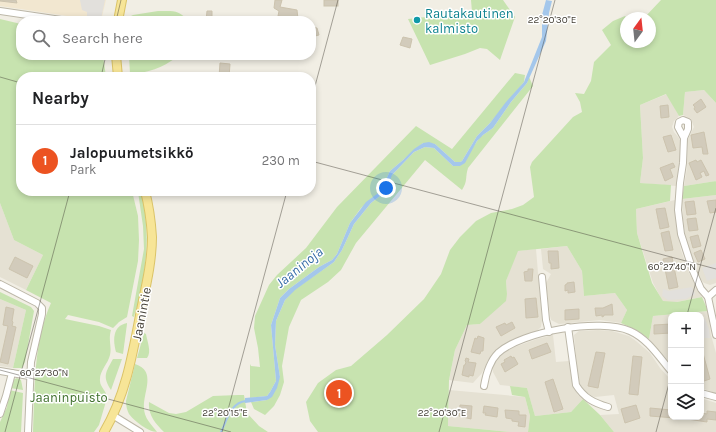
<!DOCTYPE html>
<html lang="en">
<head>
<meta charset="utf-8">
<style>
  :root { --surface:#fff; --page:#f2f2f2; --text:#202124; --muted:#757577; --line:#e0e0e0; --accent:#ec5321 }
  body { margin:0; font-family:Karla,sans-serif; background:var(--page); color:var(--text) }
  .controls { position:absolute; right:12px; bottom:12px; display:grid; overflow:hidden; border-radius:8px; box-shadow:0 2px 6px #0003 }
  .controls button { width:36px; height:36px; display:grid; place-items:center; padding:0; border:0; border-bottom:1px solid var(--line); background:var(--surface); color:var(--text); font:20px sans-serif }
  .compass { position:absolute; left:620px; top:12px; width:36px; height:36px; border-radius:50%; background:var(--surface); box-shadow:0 2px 6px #0003; rotate:15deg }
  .you { position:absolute; left:386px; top:188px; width:14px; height:14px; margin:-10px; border:3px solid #fff; border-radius:50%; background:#1a73e8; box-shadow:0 0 0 6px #1a73e833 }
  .badge { display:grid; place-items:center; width:26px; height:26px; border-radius:50%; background:var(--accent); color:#fff; font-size:13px; font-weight:700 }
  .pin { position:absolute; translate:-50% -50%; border:2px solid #fff; box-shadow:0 1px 4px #0006 }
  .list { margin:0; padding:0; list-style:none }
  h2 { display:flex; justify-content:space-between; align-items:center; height:52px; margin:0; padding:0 16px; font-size:17px }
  h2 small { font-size:13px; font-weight:400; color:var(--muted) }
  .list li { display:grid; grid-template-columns:26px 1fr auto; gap:12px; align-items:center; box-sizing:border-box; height:72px; padding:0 16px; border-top:1px solid var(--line) }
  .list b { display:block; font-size:15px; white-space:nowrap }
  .list p { margin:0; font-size:13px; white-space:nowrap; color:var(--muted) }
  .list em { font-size:13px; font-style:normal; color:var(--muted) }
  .icon { flex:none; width:22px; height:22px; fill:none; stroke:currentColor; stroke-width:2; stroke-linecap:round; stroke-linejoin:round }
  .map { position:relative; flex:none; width:716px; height:432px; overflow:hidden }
  .search { position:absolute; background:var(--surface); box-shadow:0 2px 6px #0003; left:16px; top:16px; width:300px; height:44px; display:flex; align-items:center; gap:10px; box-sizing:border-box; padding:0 14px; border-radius:16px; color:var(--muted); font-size:15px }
  .panel { position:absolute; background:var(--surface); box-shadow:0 2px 6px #0003; left:16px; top:72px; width:300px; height:124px; border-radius:16px }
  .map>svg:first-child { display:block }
  .residential { fill:#e5e1d3 }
  .commercial { fill:#f2e7d0 }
  .green { fill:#c7e3af }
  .parking { fill:#e2e0dc }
  .water { fill:#a4c7eb }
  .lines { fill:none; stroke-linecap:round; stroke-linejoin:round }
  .stream { stroke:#a4c7eb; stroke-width:2 }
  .building { fill:#d2cbbb; stroke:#ccc3ae }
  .minor-casing { stroke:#bcb7a8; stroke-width:8 }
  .major-casing { stroke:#dbc468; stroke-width:10 }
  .minor { stroke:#fff; stroke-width:6 }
  .major { stroke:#f7e597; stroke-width:8 }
  .ticks { fill:none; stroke:#433f35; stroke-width:1; stroke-opacity:0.45 }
  .culture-dot { fill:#0f9aa8; stroke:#fff; stroke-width:1.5 }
  .labels { text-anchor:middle; stroke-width:3; stroke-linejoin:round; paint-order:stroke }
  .culture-label { font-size:13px; fill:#0d838f; stroke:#fff; text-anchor:start }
  .street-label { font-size:13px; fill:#433f35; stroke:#fff }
  .park-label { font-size:13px; fill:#3f702c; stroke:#fff }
  .water-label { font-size:14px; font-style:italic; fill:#356ca7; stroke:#fff }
  .ticks-label { font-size:10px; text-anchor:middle; fill:#433f35; stroke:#fff; stroke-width:3; stroke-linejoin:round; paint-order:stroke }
</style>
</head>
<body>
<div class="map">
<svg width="716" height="432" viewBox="0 0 716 432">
  <rect width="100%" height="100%" fill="#f1eee4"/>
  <g class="residential">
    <path d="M704,90l12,13v78l-32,5 3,-18 1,-29 6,-12 -3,-8 -8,-4 2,-23z"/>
    <path d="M667,94l12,22 -5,5 -2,6 2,5 5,6 2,5 -1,16 -4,27 -36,-3 3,-25 -3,-53z"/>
    <path d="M716,195v88l-6,2 -6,-2 -4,-4 -5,-10 -9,-29 -3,-21 -1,-20z"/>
    <path d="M675,200l1,25 5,25 8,23 13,24 -25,5h-14l-10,-19 -16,-50 -1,-24z"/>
    <path d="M0,203l14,37 29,15 -17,35 -26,-13z"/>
    <path d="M567,246l15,25 2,25 31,-3 12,17 -6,13 -21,-3 -41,4 -8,-4 -1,-4 -4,-33 5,-9 -8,-5 -2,-20z"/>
    <path d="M536,249l6,71 -1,7 -4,4 -24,8 -14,9 -11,12 -6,13 -9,10 -24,-3 6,-30 12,-25 13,-1 27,-30 -1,-13 11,-30z"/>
    <path d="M0,299l26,11 -13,58 -13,-2z"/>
    <path d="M708,311l3,24 5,18v40h-1l-14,-5v-73h-30v52l-22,-28 4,-23z"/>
    <path d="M598,330l14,1 17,5 7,5 14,12 10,15 11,12v37h30v-19l15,5v29h-102l-14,-17 19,-1 -5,-19 -19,2 -3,-1 -6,-4 -5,-5 -3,-10 -4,-42 5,-4z"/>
    <path d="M553,335l3,27 13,-1 4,26 5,8 5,4 -12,13 -36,4 -8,-28 -27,-3 -7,-13v-5l7,-11 12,-8 25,-9z"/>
    <path d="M449,390l76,7 5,19 -2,16h-18l-62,-6z"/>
  </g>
  <path class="commercial" d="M0,0h106l-5,21 -101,-15z"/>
  <g class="green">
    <path d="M471,0h32l12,17 -15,43 -13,-11 -7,-1 -15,6 -35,11 -22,-46 64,-7z"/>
    <path d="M661,0h55v103l-12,-13 -19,2 -2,23 -4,1 -13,-22 -26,11 3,53 -3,25 31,2 -1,16 -34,8 1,24 15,50 11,18 14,1 25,-5 6,14 -55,5 -4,23 -11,-8 -17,-8 6,-13 -12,-17 -31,3 -2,-25 -15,-25 -49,5 -12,30 1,13 -1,7 -26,23 -13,1 -12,25 -6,30 -1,46 62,6h-192l-8,-11 -4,-19 12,-19 18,-13 15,-4 36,-31 37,-36 17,-25 9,-24 10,-13 16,-16 15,-8 21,-4 11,-4 11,-8 -4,-30 2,-5 41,-45 9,-5 -2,-10 -5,-9 9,1 7,-13 3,-19 17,-17 -9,-15 11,-9 12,-5 2,2h-1v24h24v-24h-6z"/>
    <path d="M158,11c14,0 21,-2 30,10h-58l1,-5 2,-1z"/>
    <path d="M0,19l21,5v31h82l3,22h-85v114h111l6,25 1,24 -1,21 -11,56 -8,5 -6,6 -14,-6 -31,-7 -3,4 34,7 12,4c-3,10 1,17 -1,25 -2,9 -11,16 -10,26 0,6 7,10 7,17l-8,27 -5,7h-61c2,-43 0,-89 18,-129l-25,-13 17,-35 -29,-15 -14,-37z"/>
    <path d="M129,55h56v4l-8,-2c-15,11 -29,16 -47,17z"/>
    <path d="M515,73l10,2 -1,7 -34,41 -13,13 -15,25 -2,1h-5l-20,-18 -12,-1 -33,28 -9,20 -20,17 -11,15 -13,31 -5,6 -13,7 -30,22 -9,9 -9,27 5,56 -6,11 -3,4 -17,2v-34l1,2 9,1 -2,-19 -4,-20 1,-12 14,-31 8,-10 29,-27 31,-41 79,-81 36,23z"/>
    <path d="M529,77l4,9 -65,82c-3,9 0,13 -6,22l-37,-30 -69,83 -15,27 -13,12 -27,18 -12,27 -7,39 2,16 -4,13 -6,11 -9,9 -11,-6 -3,-7 16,-2 13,-23 -5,-32 1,-24 9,-21 9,-10 40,-28 8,-12 12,-26 17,-21 14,-11 6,-16 23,-24 11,-5 9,1 19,18h7l20,-29 13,-9 18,-26 16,-19z"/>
    <path d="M716,179v16l-34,4 2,-13 32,-5z"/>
    <path d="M138,192h4c7,39 6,65 -2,104 -1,7 -5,14 -6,21l-2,-1 12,-67 -1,-23z"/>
    <path d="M0,292l31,15 3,4 -9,51 -3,6h-9l13,-58 -26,-11z"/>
    <path d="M127,323v1l-4,30 -7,-2c-3,-11 -4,-26 11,-29z"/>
    <path d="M144,333l2,1c1,7 6,18 1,24h-10z"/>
    <path d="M113,359h9l-11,31c-9,-14 -5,-18 2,-31z"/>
    <path d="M135,364c22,7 8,28 9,44 0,10 7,16 13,24 -8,0 -23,-11 -28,-18 -2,-4 -3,-8 -3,-13z"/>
    <path d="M17,378l4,2 2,10 -13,-2 3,-8z"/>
    <path d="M510,386l17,2 8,28 36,-4 12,-13 17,16 14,17h-86l2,-16 -5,-19 -13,-2z"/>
    <path d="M9,390l14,3 -2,39h-21v-10l7,-15z"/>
    <path d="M238,395h6l3,18 12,13 9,6h-104c-9,-9 -16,-17 -15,-30l20,11 7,1 10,-2 27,-16z"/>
  </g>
  <g class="parking">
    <path d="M80,0h25l-4,19 -14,-3v-4l-5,-2z"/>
    <path d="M716,263v15l-9,3 -5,-13z"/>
    <path d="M692,287l3,7 -9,5 -18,1 -6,-4 1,-7 6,2z"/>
    <path d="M701,319h4l4,10 1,9h-9z"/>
  </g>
  <path class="water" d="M546,0l6,1 -3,12 -3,28 -19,42 -16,19 -18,26 -10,7 -6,6 -12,22 -5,3h-7l-19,-18 -9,-1 -11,5 -22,23 -7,17 -14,11 -17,21 -12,26 -8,12 -39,28 -10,10 -9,21 -1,24 5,32 -3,11 -5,9 -5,3 -22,3v-5l22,-2 3,-4 6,-11 -5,-56 9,-27 9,-9 30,-22 13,-7 5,-6 13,-31 16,-21 15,-11 9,-20 13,-11 11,-11 9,-6 6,-1 6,2 20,18h5l2,-1 15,-25 13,-13 16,-21 18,-20 18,-45v-22z"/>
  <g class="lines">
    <path class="stream" d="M221,432c6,-12 10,-30 25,-31"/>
  </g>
  <g class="building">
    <path d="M0,0h16l1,3 -17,-2z"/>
    <path d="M275,0h7l-2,7 17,3 1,9 -20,-3 1,-5 -5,-3z"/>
    <rect x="324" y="0" width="14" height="6"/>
    <path d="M207,11h5v10h-6z"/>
    <path d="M311,27l6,1 2,7 -4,1v2h-4z"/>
    <path d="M403,37l9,2 -2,9 -10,-3z"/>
    <path d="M220,63l10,1 -1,13h-10z"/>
    <path d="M701,99l5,8 -9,6 -3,-4 1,-2 -2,-2z"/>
    <path d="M668,105l1,12 -8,1 -1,-12z"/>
    <path d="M704,132l4,22h-5l-1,-7 -9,1 -2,-13z"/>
    <path d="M671,135l5,15 -8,2 -5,-15z"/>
    <path d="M696,160l1,2 4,-2 8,15 -3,1 -2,-5 -4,2 2,4 -6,3 -7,-17z"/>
    <path d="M673,163l2,4 -5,2 3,8 -8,4 -5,-13z"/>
    <path d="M716,200v12l-6,1 -3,-12z"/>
    <path d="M694,201l2,13 -9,1 -2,-13z"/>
    <path d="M665,208l4,19 -9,2 -4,-20z"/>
    <path d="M696,218l2,12 -9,1 -2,-12z"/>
    <path d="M669,231l4,19 -8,1 -4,-18z"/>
    <path d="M698,235l3,11 -8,2 -3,-11z"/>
    <path d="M701,250l4,9 -7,3 -4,-9z"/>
    <path d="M548,251h10l1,17 -8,1v-6h-2z"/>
    <path d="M15,257l18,9 -6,12 -18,-9z"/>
    <path d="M672,257l6,30 -9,2 -6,-30z"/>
    <path d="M528,269h5l-1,12h-7l-1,-9 4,-1z"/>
    <path d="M574,282l1,10 -7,1v-3l-3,1v-6l2,-1v-1z"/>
    <path d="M536,298l2,19 -12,1 -1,-19z"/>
    <path d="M612,304l1,11h-9v1l-2,1v-2l-6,1 -1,-8h8z"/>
    <path d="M6,307l8,2 -2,12 1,1 -1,4 4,1 -8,37 -8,-2 8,-36 -5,-1z"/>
    <path d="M579,309v10l-14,1v-10z"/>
    <path d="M512,322l3,6 -14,8 -5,-9 9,-4 1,2z"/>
    <path d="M671,324v9l-17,1v-9z"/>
    <path d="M478,336l6,2 -1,13h-2l-1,3 -9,-2 4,-14 2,1z"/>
    <path d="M547,343l4,9 -19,7 -3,-9z"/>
    <path d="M701,346l9,33 -9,3z"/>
    <path d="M596,352l9,1 -7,35 -10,-2z"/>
    <path d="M511,356l1,2 2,-1 4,7 -13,8 -4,-8 4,-2 -1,-2z"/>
    <path d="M633,356l9,1 -4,38 -9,-1z"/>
    <path d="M466,358l3,1 -1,3 8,1 -3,13 -4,-1v2l-7,-2 2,-10h1l1,-3 -1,-1z"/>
    <path d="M553,379l10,30 -9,3 -9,-30z"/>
    <path d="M460,405l12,1 -1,13 -12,-3z"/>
    <path d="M636,405l4,13 -15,5 -4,-14z"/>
    <path d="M484,406l14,2 -1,9 -12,-2 1,-2h-3z"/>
    <path d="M650,408l21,2v7h4v1l-25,-2z"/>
    <path d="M505,410l14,1v4h7l-1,12 -7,-1 1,-4 -7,-1v-2l-6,-1z"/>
    <path d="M707,411l9,1v8l-9,-1v3l-26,-4v-1h20v-4l6,1z"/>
  </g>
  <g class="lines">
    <defs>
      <g id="minor">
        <path d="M0,11l68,10"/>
        <path d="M684,138l-6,-11 1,-5 4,-2 5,2v7l-4,9 -1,25 -3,20 -2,27 3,24 12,37 8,18 7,8 8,38"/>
        <path d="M542,277l4,43 3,12"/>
        <path d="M0,284l37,19 5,5v6l-11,48 -3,70"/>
        <path d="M708,297l8,-7"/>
        <path d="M568,327l8,58c8,13 18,18 32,22"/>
        <path d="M0,371l29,5"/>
        <path d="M484,386c2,-12 5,-24 14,-33 24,-22 102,-35 132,-22 18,8 29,26 41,40"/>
        <path d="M701,393l15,4"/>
        <path d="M0,414l6,-18 6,-23"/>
        <path d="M114,416l26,16"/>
      </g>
      <g id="major">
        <path d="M118,21l4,-21"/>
        <path d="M116,55l2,22"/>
        <path d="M104,432c22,-37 29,-80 37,-122 5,-24 11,-49 11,-73 -1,-16 -3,-31 -7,-46"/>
      </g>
    </defs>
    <use href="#minor" class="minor-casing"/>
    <use href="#major" class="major-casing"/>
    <use href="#minor" class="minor"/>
    <use href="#major" class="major"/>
  </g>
  <path class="ticks" d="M116,21l5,-21M0,77l21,6M101,77l5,-22M311,101l27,-101M311,161l405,108M687,315l29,-107M0,370l231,62M5,432l65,-241M222,432l65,-241M439,432l116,-432M656,432l15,-56"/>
  <circle class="culture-dot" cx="417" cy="20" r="4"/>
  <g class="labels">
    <g class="culture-label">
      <text x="425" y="18">Rautakautinen<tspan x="425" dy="15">kalmisto</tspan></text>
    </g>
    <g class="street-label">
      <text transform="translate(141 314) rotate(-79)" y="5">Jaanintie</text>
    </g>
    <g class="park-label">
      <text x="69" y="402">Jaaninpuisto</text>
    </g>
    <g class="water-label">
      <text transform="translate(299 267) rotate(-39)" y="5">Jaaninoja</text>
    </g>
  </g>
  <g class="ticks-label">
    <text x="552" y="23">22°20'30"E</text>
    <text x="672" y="270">60°27'40"N</text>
    <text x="44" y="376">60°27'30"N</text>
    <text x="225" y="416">22°20'15"E</text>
    <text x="442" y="416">22°20'30"E</text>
  </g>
</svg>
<div class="controls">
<button>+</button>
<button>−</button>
<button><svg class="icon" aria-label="layers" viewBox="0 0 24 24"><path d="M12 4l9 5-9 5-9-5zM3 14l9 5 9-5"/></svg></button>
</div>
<svg class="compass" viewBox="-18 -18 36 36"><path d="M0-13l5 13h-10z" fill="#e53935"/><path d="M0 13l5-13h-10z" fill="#757577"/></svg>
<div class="you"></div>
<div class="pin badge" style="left:339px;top:393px">1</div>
<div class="search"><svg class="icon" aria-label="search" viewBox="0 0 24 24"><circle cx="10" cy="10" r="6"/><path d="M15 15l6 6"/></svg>Search here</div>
<section class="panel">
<h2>Nearby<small></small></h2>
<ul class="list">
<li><span class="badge">1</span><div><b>Jalopuumetsikkö</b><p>Park</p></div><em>230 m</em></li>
</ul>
</section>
</div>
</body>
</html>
